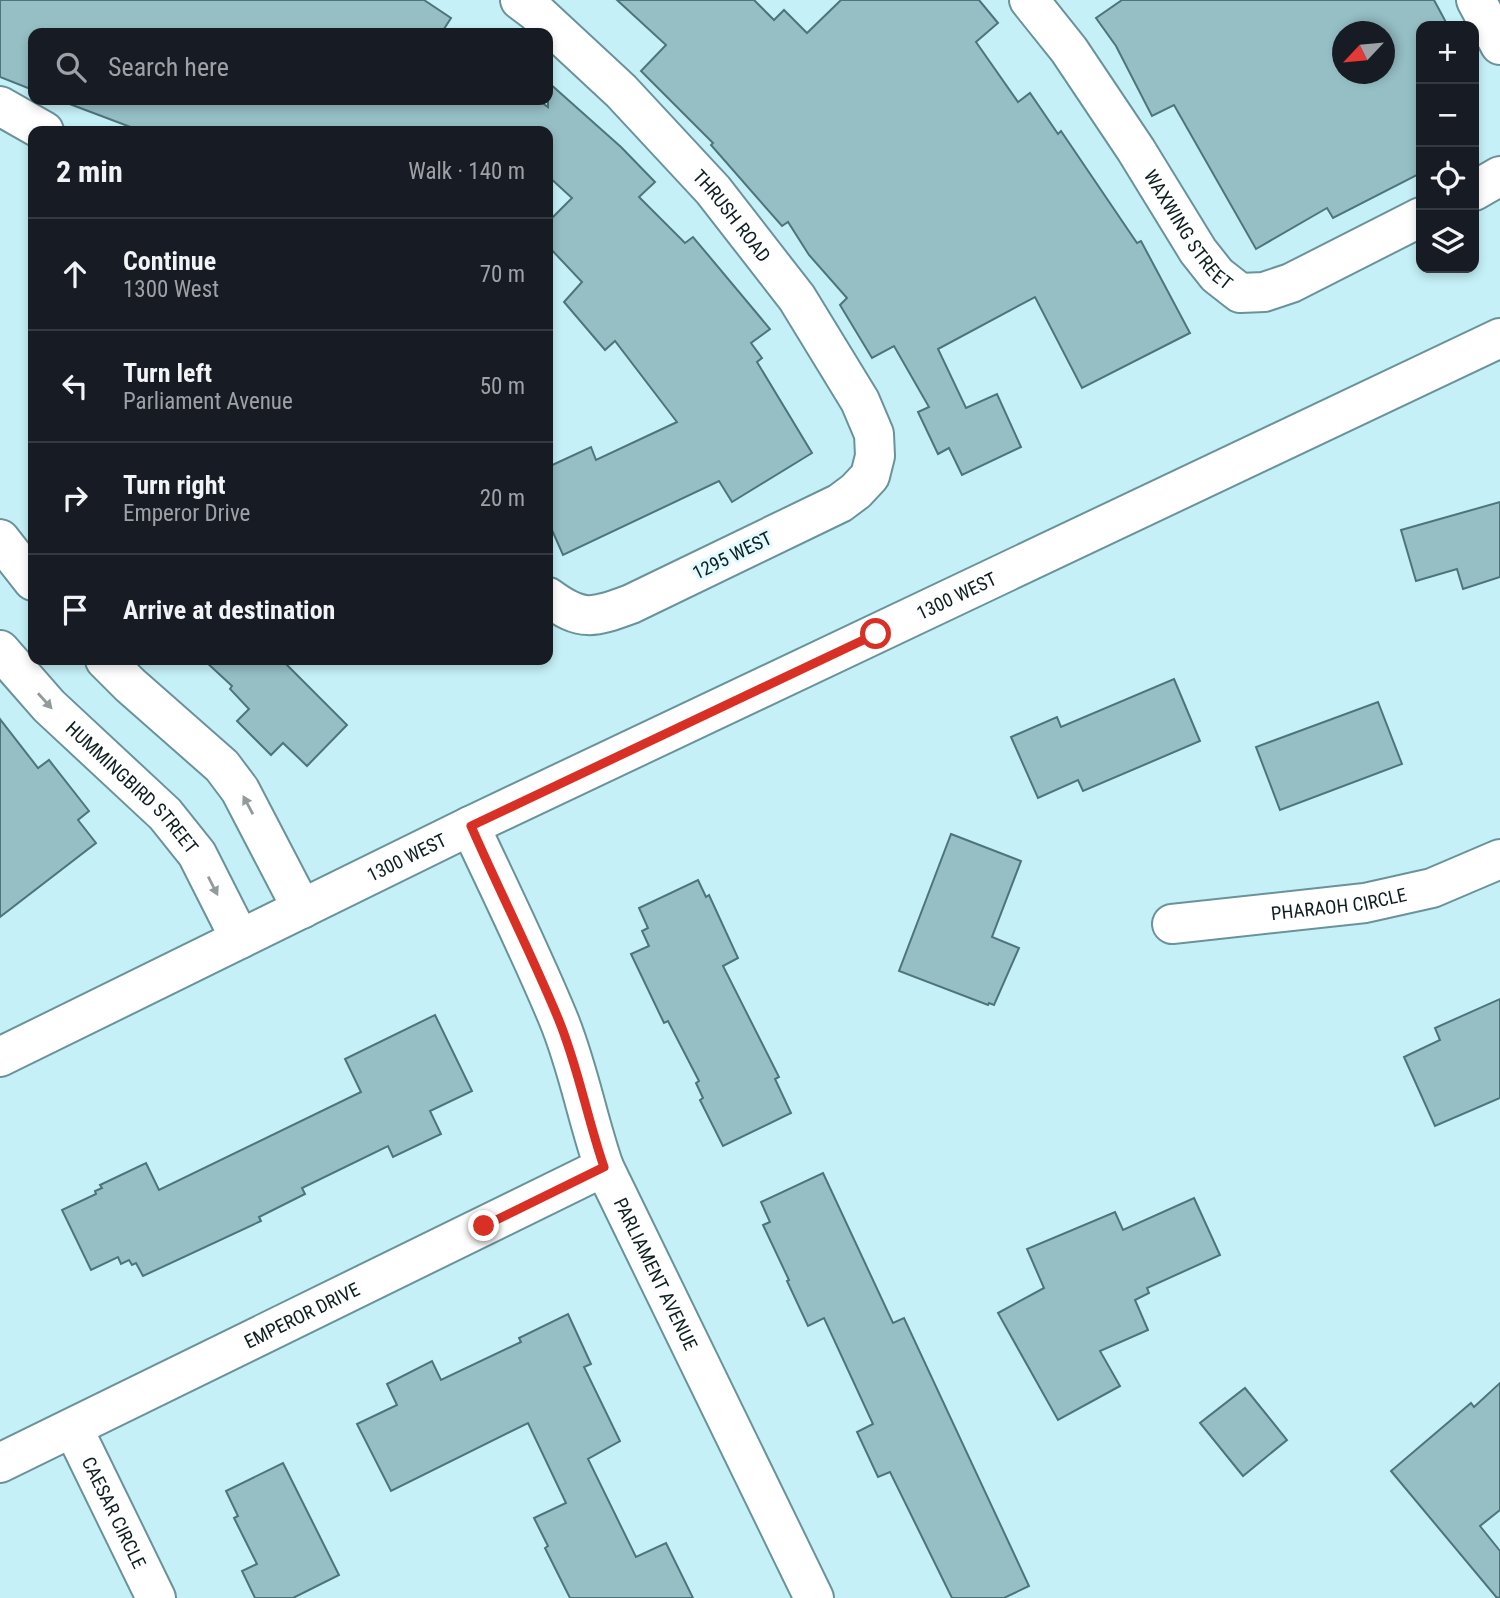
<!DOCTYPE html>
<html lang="en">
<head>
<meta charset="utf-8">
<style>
  :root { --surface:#171b24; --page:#20242c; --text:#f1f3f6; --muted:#9ea1a6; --line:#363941 }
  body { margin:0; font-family:"Roboto Condensed",sans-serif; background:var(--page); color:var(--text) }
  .controls { position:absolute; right:21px; top:21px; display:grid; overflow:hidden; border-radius:14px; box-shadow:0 4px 10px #0003 }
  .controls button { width:63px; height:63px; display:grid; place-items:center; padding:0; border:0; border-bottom:2px solid var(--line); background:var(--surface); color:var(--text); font:35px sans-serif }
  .compass { position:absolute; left:1332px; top:21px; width:63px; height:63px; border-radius:50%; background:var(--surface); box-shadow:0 4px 10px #0003; rotate:244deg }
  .stop { position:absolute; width:21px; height:21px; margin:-16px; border:5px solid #d93025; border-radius:50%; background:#fff }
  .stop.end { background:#d93025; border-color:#fff; box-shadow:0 2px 7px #0008 }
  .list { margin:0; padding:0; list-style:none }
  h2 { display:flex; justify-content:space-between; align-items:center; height:91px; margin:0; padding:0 28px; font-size:30px }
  h2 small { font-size:23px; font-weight:400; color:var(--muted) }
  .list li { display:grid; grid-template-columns:46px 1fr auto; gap:21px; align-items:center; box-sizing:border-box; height:112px; padding:0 28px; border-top:2px solid var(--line) }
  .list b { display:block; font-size:26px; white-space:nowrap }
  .list p { margin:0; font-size:23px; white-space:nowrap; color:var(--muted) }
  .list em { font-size:23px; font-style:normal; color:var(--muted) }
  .icon { flex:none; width:38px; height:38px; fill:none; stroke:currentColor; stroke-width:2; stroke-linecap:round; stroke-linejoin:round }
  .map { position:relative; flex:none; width:1500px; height:1598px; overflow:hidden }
  .search { position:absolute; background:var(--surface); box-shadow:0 4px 10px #0003; left:28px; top:28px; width:525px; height:77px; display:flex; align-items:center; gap:18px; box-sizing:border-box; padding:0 24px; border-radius:14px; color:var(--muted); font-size:26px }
  .panel { position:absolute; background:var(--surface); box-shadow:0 4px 10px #0003; left:28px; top:126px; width:525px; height:539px; border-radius:14px }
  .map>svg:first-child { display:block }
  .building { fill:#95bfc5; stroke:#4d747a; stroke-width:2; fill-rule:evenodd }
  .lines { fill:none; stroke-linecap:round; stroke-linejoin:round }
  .street-casing { stroke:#6a9399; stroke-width:42 }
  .secondary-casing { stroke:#6a9399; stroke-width:42 }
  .street { stroke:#fff; stroke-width:38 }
  .secondary { stroke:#fff; stroke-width:38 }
  .oneway { fill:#939a9b }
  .route { stroke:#d93025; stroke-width:9 }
  .labels { text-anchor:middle; stroke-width:6; stroke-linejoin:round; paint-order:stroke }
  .street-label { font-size:19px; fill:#0e1e21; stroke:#e1fafe }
</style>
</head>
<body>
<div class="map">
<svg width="1500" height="1598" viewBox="0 0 1500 1598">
  <rect width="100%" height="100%" fill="#c5f0f7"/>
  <g class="building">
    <path d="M0,0h424l27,18 -7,11 6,4h-417v57l-33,-13z"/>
    <path d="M617,0h137l20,20 10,-10 23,23 34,-33h138l19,23 -22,19 42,60 12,-9 28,41 3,-3 76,112 4,-2 49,92 -108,55 -47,-91 -97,52 28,59 31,-14 24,53 -59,28 -13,-27 -11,6 -20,-42 11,-5 -35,-61 -22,12 -32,-53 7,-7 -38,-43 -21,-33 -6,4 -71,-81 2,-2 -72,-72 25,-26z"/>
    <path d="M1122,0h312l14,26h-27v147l-88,45 -6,-10 -71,41 -82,-144 -22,11 -36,-70 -20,-28zM1342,32h42v42h-42z"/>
    <path d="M548,82l73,65 34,35 -16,15 46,46 8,-6 77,92 -19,14 11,15 -5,4 55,91 -80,49 -13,-21 -156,74 -15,-34v-54l43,-20 5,13 81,-38 -62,-81 -10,9 -41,-48 18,-20 -34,-36v-24l24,-24 -24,-22v-45h-407l-82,-31h479l10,7z"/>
    <path d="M1500,502v75l-37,12 -6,-20 -41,12 -15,-51z"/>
    <path d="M204,660h78l65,65 -40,41 -24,-23 -12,12 -34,-34 12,-12 -19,-20 2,-3z"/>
    <path d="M1174,679l26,62 -117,50 -5,-11 -40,18 -27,-61 46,-20 4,10z"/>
    <path d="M1378,702l24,62 -122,46 -24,-63z"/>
    <path d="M0,719l38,49 11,-8 40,51 -11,9 18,23 -96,74z"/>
    <path d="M951,834l70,27 -29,76 27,11 -25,57 -5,-2 -1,2 -89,-34z"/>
    <path d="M698,880l8,17 3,-2 29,63 -15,8 56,111 -4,2 16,34 -68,33 -23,-46 3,-2 -7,-15 3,-2 -31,-60 -4,2 -33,-69 18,-8 -7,-15 6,-3 -9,-20z"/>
    <path d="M1500,999v99l-65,28 -31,-69 36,-17 -5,-12z"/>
    <path d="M435,1015l37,76 -42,20 11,23 -48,23 -5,-11 -86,42 3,6 -46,23 2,4 -118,55 -7,-13 -4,2 -3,-5 -8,4 -3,-7 -27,13 -29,-60 34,-16 -1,-3 7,-3 -2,-3 46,-22 13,27 202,-98 -16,-33z"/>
    <path d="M823,1173l70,150 11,-5 125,268 -25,12h-52l-62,-126 -12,5 -21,-45 16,-8 -49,-106 -16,8 -21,-45 2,-1 -26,-55 7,-3 -9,-20z"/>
    <path d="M1194,1198l26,57 -73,33 2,5 -14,7 13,30 -48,21 20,35 -62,34 -60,-107 46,-25 -17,-39 88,-37 8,18z"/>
    <path d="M568,1314l23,50 -7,3 36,74 -32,18 48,98 30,-14 27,55h-123l-25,-50 3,-2 -14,-28 32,-15 -38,-80 -137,68 -34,-67 40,-19 -10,-21 45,-23 9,19 80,-38 -2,-4z"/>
    <path d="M1500,1383v127l-20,16 20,25v46l-3,1 -106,-127 80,-68 3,4z"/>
    <path d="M1245,1388l42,52 -44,36 -43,-53z"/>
    <path d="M283,1463l56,112 -46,23h-38l-13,-27 15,-7 -23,-46 4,-2 -12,-25z"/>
  </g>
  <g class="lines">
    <defs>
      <g id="street">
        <path id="s1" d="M520,0l16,12 85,79 92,99 84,108 63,103 14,33 1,22 -5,20 -14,15 -16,12 -209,101c-38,14 -49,18 -83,-7"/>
        <path id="s2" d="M1029,0l40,50 67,100 62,101 19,24 23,18 24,-1 27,-9 130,-66"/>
        <path d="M1476,0l24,45"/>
        <path d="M0,106l44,25"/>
        <path d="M1474,191l26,-15"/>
        <path d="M0,539l33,42"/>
        <path id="s3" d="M0,650l49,56 116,108 32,40 43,85"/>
        <path d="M105,660l25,25 92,81 18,24 62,119"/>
        <path id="s4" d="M470,826c30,64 61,127 88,192 20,48 29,100 46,149l210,431"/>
        <path id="s5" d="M1172,924l193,-21 67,-15 68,-29"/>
        <path id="s6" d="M73,1428l83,170"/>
        <path id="s7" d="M0,1463l604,-296"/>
      </g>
      <g id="secondary">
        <path id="s8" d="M0,1057l470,-231 1030,-488"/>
      </g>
    </defs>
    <use href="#street" class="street-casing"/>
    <use href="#secondary" class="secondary-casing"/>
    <use href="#street" class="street"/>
    <use href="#secondary" class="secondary"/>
  </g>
  <defs><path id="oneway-solid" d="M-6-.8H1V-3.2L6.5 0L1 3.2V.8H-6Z" transform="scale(1.75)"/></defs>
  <g class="oneway">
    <use href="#oneway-solid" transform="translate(45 701) rotate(48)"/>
    <use href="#oneway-solid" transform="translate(248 805) rotate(-118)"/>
    <use href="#oneway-solid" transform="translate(213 886) rotate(63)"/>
  </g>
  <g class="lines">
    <path class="route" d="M484,1226l120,-59c-17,-49 -26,-101 -46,-149 -27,-65 -59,-128 -87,-192l405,-192"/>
  </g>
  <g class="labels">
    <g class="street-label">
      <text dy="7" stroke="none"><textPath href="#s1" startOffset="303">THRUSH ROAD</textPath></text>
      <text dy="7" stroke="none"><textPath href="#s2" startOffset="280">WAXWING STREET</textPath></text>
      <text transform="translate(732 555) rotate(-26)" y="7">1295 WEST</text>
      <text dy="7" stroke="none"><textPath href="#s8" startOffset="1062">1300 WEST</textPath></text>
      <text dy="7" stroke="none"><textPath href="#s3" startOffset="191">HUMMINGBIRD STREET</textPath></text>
      <text dy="7" stroke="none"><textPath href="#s8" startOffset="453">1300 WEST</textPath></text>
      <text dy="7" stroke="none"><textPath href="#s5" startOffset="168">PHARAOH CIRCLE</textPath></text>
      <text dy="7" stroke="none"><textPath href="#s4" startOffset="486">PARLIAMENT AVENUE</textPath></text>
      <text dy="7" stroke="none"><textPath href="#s7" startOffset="336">EMPEROR DRIVE</textPath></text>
      <text dy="7" stroke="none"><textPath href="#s6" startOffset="94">CAESAR CIRCLE</textPath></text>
    </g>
  </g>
</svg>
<div class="controls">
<button>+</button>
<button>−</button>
<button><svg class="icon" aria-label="locate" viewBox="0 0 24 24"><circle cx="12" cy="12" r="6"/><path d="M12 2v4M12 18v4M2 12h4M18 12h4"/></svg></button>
<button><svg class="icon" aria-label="layers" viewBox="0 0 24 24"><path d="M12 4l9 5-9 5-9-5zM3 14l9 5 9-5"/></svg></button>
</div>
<svg class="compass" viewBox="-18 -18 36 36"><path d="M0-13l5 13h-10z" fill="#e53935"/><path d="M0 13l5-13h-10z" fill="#9ea1a6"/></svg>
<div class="stop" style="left:876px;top:634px"></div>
<div class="stop end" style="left:484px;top:1226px"></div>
<div class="search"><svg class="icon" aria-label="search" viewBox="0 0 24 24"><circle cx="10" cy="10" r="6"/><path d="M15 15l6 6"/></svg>Search here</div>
<section class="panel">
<h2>2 min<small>Walk · 140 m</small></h2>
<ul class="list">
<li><svg class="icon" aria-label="ahead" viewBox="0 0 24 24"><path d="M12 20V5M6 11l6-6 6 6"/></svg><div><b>Continue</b><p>1300 West</p></div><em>70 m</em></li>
<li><svg class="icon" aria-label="left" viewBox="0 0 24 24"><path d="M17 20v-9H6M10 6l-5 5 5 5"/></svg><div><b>Turn left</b><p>Parliament Avenue</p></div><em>50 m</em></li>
<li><svg class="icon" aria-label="right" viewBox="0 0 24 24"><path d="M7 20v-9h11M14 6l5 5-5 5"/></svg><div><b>Turn right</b><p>Emperor Drive</p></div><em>20 m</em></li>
<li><svg class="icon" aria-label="arrive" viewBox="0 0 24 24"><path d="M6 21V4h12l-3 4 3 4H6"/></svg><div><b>Arrive at destination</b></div></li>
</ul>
</section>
</div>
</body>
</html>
